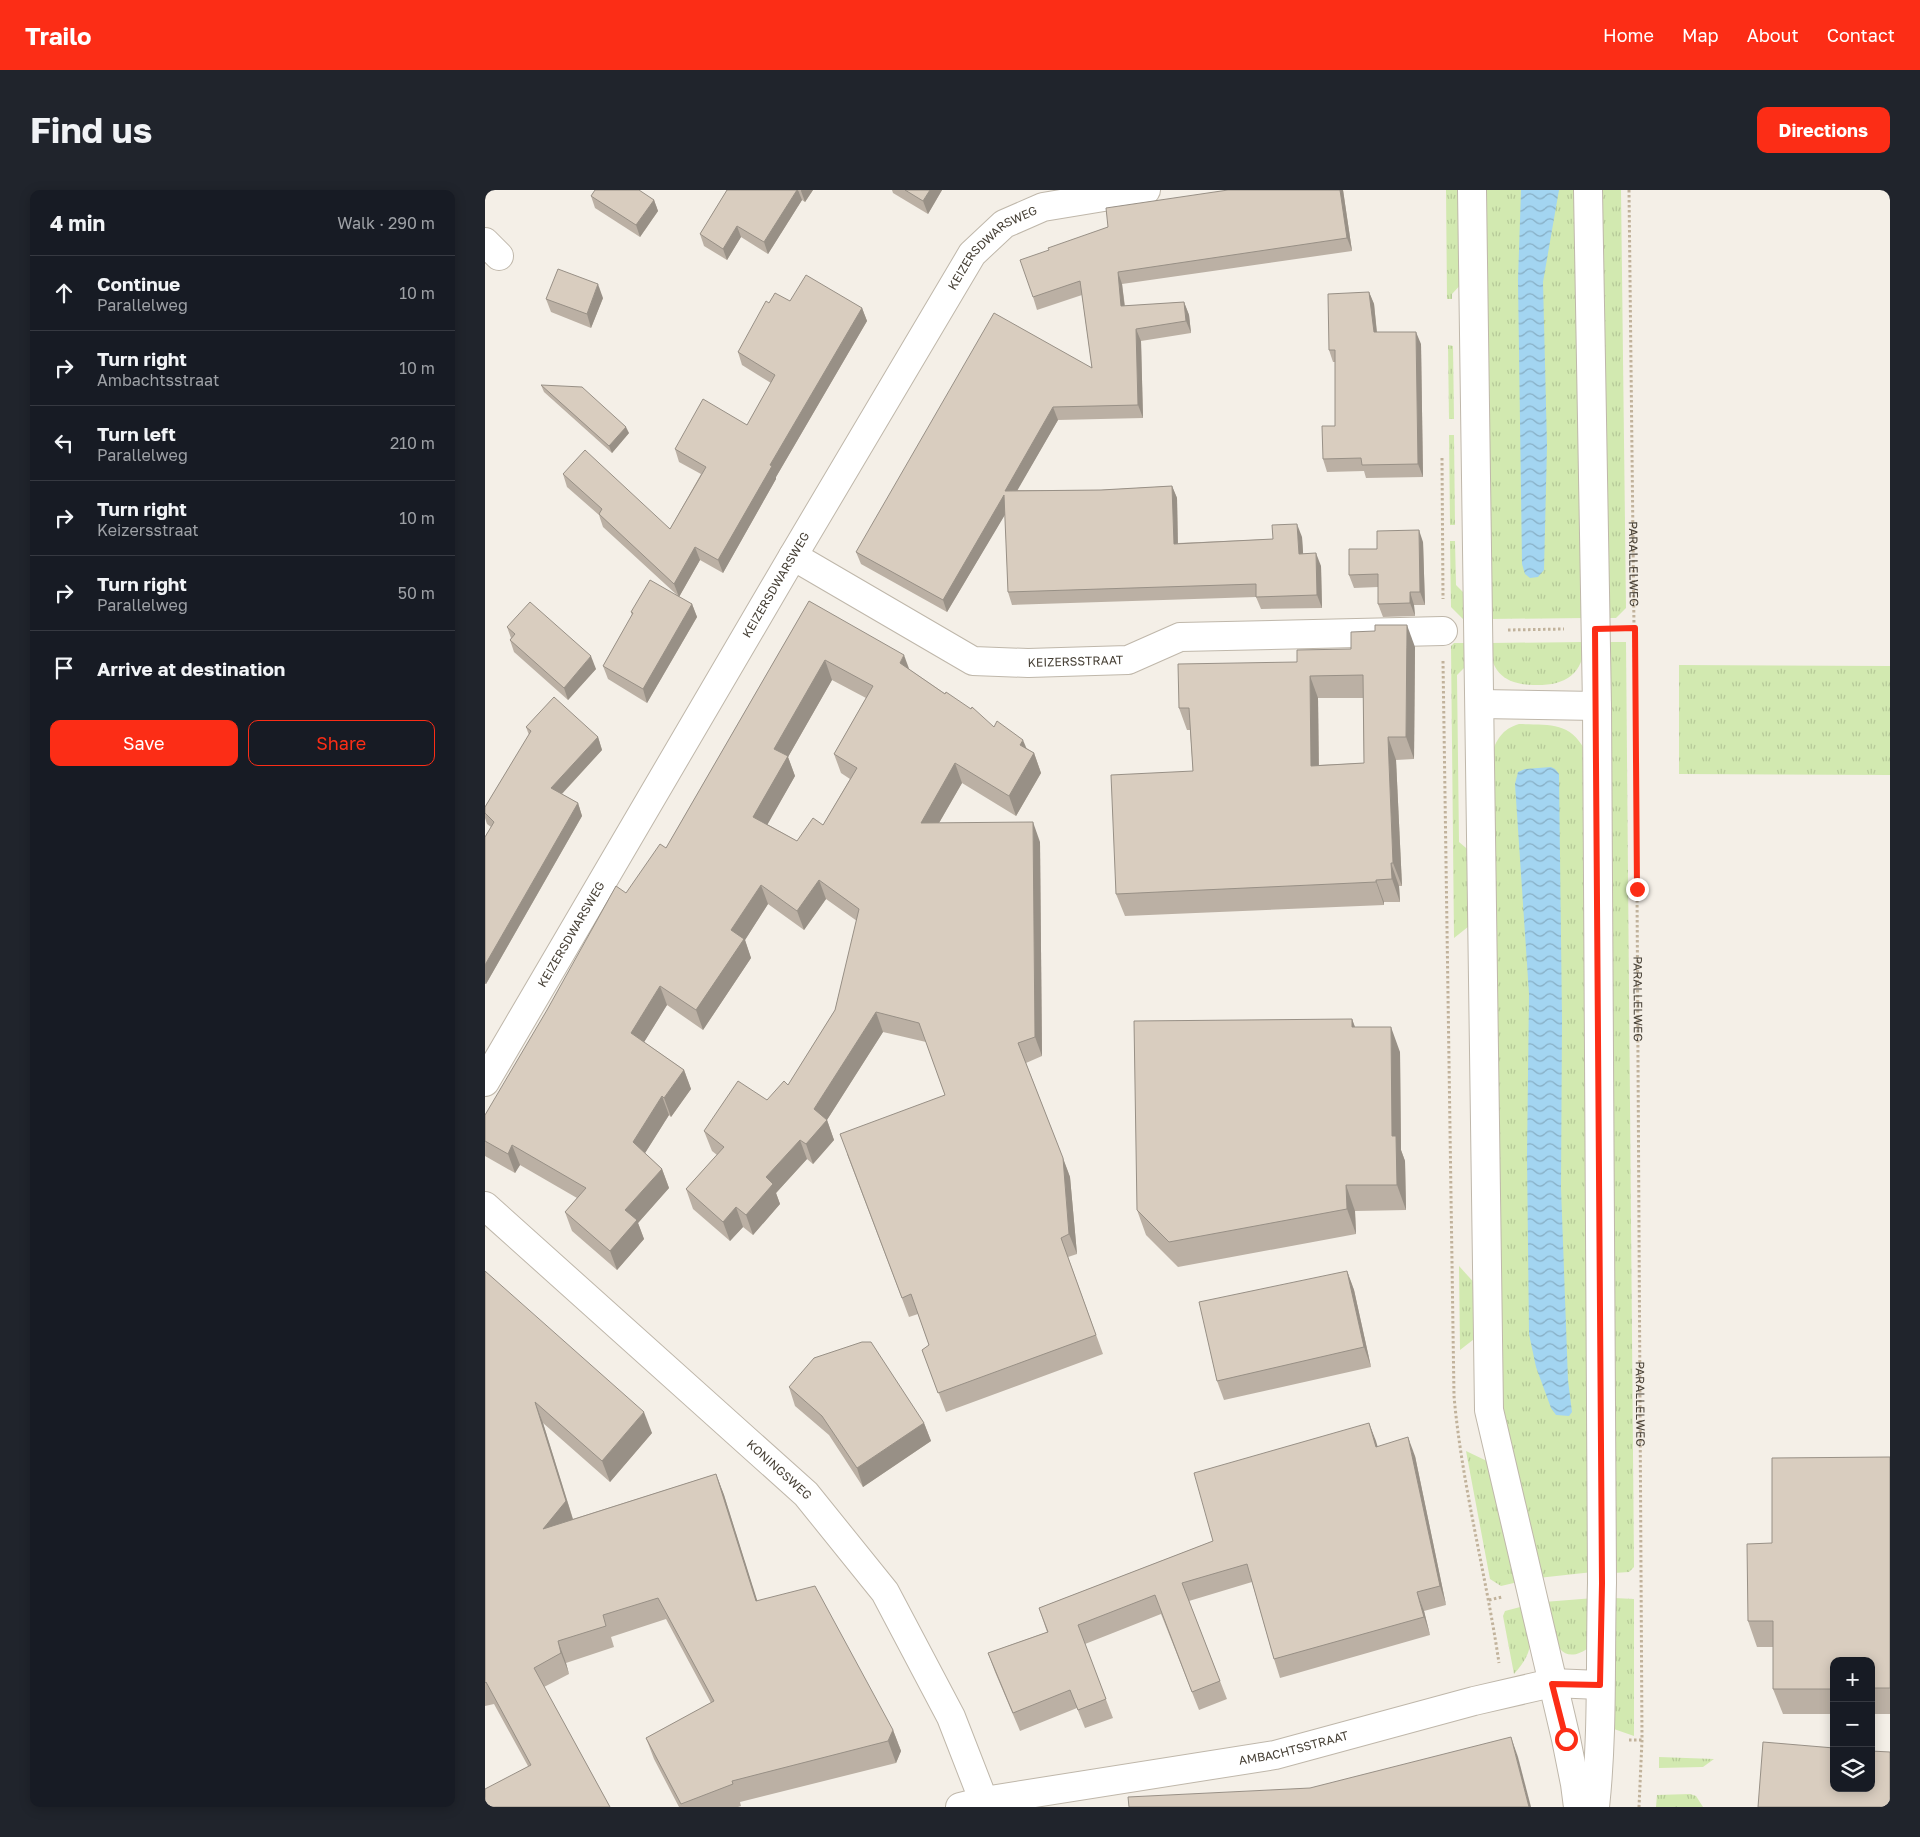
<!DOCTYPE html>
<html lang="en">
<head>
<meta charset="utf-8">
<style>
  :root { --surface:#171b24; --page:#20242c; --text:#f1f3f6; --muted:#9ea1a6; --line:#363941; --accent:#fc2d16 }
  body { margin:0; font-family:"Golos Text",sans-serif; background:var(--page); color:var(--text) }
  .controls { position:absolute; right:15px; bottom:15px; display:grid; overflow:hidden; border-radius:10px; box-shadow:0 2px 12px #0003 }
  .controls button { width:45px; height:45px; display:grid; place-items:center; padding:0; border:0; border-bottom:1px solid var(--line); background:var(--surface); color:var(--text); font:25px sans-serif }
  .stop { position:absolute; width:15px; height:15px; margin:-11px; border:4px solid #fc2d16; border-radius:50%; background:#fff }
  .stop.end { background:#fc2d16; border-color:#fff; box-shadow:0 1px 5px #0008 }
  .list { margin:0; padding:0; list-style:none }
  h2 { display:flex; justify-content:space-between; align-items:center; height:65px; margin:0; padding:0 20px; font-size:21px }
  h2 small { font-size:16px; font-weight:400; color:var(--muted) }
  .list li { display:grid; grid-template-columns:32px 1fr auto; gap:15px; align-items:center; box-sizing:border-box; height:75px; padding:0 20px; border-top:1px solid var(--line) }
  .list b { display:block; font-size:19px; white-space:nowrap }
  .list p { margin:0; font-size:16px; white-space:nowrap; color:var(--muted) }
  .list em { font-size:16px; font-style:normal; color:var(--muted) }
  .actions { display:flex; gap:10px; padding:15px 20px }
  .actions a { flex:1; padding:11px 0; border:1px solid var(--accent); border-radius:10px; text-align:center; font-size:18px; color:var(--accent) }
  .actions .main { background:var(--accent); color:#fff }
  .icon { flex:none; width:28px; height:28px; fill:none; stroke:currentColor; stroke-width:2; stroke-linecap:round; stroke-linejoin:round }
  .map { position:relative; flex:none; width:1405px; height:1617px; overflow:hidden; border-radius:10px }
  header { display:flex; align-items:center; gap:30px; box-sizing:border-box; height:70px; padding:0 25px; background:var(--accent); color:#fff }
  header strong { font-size:24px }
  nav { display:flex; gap:28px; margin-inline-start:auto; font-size:18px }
  .intro { display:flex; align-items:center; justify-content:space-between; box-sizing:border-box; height:120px; padding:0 30px }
  h1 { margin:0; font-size:35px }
  .button { padding:12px 22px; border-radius:10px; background:var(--accent); color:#fff; font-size:18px; font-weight:700 }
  main { display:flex; gap:30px; padding:0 30px }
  aside { flex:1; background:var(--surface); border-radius:10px; box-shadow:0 2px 12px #0003 }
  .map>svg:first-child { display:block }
  .grass { fill:url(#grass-tufts) }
  .water { fill:url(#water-waves) }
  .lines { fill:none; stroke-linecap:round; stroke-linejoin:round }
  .minor-casing { stroke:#bfb7aa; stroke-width:30 }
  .path { stroke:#c1b29b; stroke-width:3; stroke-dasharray:2.5 2.5; stroke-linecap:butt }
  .minor { stroke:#fff; stroke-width:28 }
  .wall { fill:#bbb0a4; fill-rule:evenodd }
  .shaded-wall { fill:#989086 }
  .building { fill:#d9cdbf; stroke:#989086; fill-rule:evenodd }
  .route { stroke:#fc2d16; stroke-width:6 }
  .labels { text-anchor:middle; stroke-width:4; stroke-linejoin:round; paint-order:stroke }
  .street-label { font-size:12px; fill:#474036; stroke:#fff }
</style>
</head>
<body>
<header>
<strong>Trailo</strong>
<nav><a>Home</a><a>Map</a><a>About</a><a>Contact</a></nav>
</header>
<div class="intro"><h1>Find us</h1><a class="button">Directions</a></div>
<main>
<aside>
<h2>4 min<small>Walk · 290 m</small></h2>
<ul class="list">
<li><svg class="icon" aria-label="ahead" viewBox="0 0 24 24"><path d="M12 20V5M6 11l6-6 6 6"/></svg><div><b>Continue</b><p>Parallelweg</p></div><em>10 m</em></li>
<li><svg class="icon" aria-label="right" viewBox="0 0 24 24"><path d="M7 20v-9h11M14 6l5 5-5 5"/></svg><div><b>Turn right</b><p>Ambachtsstraat</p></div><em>10 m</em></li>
<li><svg class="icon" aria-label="left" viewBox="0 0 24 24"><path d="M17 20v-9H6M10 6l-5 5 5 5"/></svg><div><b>Turn left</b><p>Parallelweg</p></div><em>210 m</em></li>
<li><svg class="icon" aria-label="right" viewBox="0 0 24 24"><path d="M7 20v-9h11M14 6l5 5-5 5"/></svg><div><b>Turn right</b><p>Keizersstraat</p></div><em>10 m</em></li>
<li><svg class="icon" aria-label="right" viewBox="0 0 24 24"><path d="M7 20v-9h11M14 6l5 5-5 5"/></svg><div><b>Turn right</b><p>Parallelweg</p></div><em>50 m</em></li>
<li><svg class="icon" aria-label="arrive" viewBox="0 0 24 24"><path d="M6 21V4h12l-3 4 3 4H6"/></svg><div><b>Arrive at destination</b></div></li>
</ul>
<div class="actions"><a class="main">Save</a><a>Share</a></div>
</aside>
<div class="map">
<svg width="1405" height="1617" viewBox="0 0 1405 1617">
  <defs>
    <pattern id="grass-tufts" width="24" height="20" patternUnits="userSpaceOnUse" patternTransform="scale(1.25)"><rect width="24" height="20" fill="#d2e9b0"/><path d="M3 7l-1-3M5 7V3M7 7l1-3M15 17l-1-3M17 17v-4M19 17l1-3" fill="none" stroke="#b6c998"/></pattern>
    <pattern id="water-waves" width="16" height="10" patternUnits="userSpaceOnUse" patternTransform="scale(1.25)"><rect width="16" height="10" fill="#a3d5f1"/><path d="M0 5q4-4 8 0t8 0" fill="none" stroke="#87aec4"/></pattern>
  </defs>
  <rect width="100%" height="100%" fill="#f4efe7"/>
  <g class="grass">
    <path d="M961,0h17l1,91 -12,13v5h-5z"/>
    <path d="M999,0h96l5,428 -97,1z"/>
    <path d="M1115,0h21l5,418 -10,10h-11z"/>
    <path d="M963,155l5,1 1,73h-5z"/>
    <path d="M964,245h5l1,90h-5z"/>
    <path d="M965,351h5l1,44 12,12 1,22h-6l-12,-12z"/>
    <path d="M1100,452c-2,34 -21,44 -52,43 -29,-1 -42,-13 -44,-42z"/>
    <path d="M1120,452h21l8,925 -5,5 -15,1z"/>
    <path d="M969,453h15v20l-12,12 2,167 13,11 1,70 -19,15 -3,-292z"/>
    <path d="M1194,475l211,1v109l-211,-1z"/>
    <path d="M1034,534c30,1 50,-3 66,26l8,822 -55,6 -37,-163 -10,-659c5,-16 11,-27 28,-32z"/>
    <path d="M974,1076l19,21v49l-18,14z"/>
    <path d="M981,1261l23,11 29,120 -17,4 -11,-7z"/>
    <path d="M1109,1408l-3,48c-36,28 -40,-19 -47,-44z"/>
    <path d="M1129,1408l20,1v137l-23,-8z"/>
    <path d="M1039,1416c7,30 13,43 -10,68l-11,-58 2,-5z"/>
    <path d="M1174,1567l55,2 -11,8 -44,1z"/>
    <path d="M1205,1604l6,2 7,11h-47l1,-12z"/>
  </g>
  <g class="water">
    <path d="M1036,0h38l-16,92 4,164 -3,124 -6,7 -8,1 -5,-4 -3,-10 -4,-284z"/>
    <path d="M1066,577l4,2 4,5 3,245 -1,169 7,192 4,32 -3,4 -13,-1 -5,-7 -15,-41 -7,-33 -2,-178 2,-162 -14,-210 3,-12 7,-3z"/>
  </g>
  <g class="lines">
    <defs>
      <g id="minor">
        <path d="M987,0l17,1220 77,329 9,45 3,23"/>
        <path d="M1103,0l9,516 5,877c-2,75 1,150 -7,224"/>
        <path d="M0,52l14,14"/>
        <path id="s2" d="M308,366l180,105 55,2 100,-3 52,-23 263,-6"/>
        <path d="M995,514l117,2"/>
        <path id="s3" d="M0,892l308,-526 179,-302 32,-30 39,-17 103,-17"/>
        <path id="s4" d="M0,1016l321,288 79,98 66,125 35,90"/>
        <path id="s5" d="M475,1617l24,-6 291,-46 199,-54 78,-18 48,2"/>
      </g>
    </defs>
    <use href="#minor" class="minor-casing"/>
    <g class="path">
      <path id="s1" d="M1144,0l8,699 5,851 -3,67"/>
      <path d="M957,268l1,141"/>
      <path d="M1023,440l56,-1"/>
      <path d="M958,471l11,735c8,90 32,178 45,267"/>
      <path d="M1004,1410l13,-3"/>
      <path d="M1144,1550h13"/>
    </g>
    <use href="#minor" class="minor"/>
  </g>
  <g class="wall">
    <path d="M242,0h86l-8,12 -3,-2 -34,54 -27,-17 -14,23 -23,-14 -4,-12z"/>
    <path d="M407,0h50l-14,24 -35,-21z"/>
    <path d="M858,0l9,61 -230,33 3,22 59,-4 5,13 2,18 -50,8 2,77 -85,2 -41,70h84l71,-4 5,12 1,45 95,-4 29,-2 1,17 18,12 1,42 -61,1 -5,-12 -244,8 -4,-13 -3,-78 -58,98 -86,-48 -5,-12 236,-184 -10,-73 -45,15 -4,-13 16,-47 59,-23z"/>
    <path d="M106,6l63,4 4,11 -18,26 -45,-29z"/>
    <path d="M884,102l5,12 3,28 44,12 2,133 -57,1 -2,-7 -37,1 -4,-13 12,-33v-64h-2l-4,-12z"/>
    <path d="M118,108l-12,30 -40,-16 -5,-13z"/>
    <path d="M305,111l72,7 5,13 -91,156v2l-53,94 -23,-13 -21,37 13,7 5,13 -50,86 -39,-24 -5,-13 29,-51 -1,-3 46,-17 -74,-68 -4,-12 -32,-28 -4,-13 107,55 31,-55 -22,-12 -4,-13 72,-24 24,-42 -29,-18 -4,-13 31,-49z"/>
    <path d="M56,195l88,48 -17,20 -68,-61z"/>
    <path d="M938,352l2,63h-11l1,11 -32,1 -5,-13v-17l-24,1 -5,-13 28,-26z"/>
    <path d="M324,411l185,126 40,26 7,20 -25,43 -54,-33 -23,40 101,19 2,214 -16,7 44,114 7,77 -9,3 35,97 -157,58 -24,-62 7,-5 -11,-31 -9,3 -62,-163 98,-59 -19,-53 -43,-10 -56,88 7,20 -21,24 -6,-5 -31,34 4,11 -27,31 -10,-8 -13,14 -37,-32 -7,-20 31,-34 -5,-4 -8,-20 63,-31 21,-15 47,-75 22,-89 -31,-22 -22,31 -36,-26 -23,36 6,18 -48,72 -36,-25 -23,37 40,28 7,19 -20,28 -2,-2 -24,38 17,16 7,19 -31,35 6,16 -27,31 -45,-39 -7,-19 12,-14 -57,-33 -5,8 -30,-17v-41l141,-222 40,-45zM347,490l34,18 -32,56 7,19 9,6 -27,46 -26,16 -30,-17 28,-48 -7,-19z"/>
    <path d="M22,437l89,42 -28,31 -54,-48 -4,-12 1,-2z"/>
    <path d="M930,457l-1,112 -18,1 6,126h-3l1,16h-16v3l-259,11 -9,-22 77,-123 -3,-41h-3l-8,-22 118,-46zM833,508h45l1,65 -45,2z"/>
    <path d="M41,537l72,10 4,13 -40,44 16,9 4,13 -96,168h-1v-147l6,-10 -4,-3 -2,-6v-11l44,-72z"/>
    <path d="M867,829l3,8 45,25 1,98 4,11 1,49 -51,1 1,23 -178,33 -32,-32 -9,-25z"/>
    <path d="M0,1081l167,162 -42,49 -67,-59 30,96 143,-45 8,21 33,106 136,129 8,21 -5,12 -156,39 1,4 -3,1h-59l-25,-48 -8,-21 65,-35 -45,-84 -55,18 3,10 -48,16 3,11 -25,13 66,120 -82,-41 -34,-62 -9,2z"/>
    <path d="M862,1081l7,19 17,77 -147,33 -7,-19z"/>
    <path d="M304,1197l135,36 7,18 -68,46 -34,-52 -34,-29z"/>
    <path d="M884,1233l8,23 38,10 31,149 -22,6 6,24 -150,43 -6,-19 -22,-77 -63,19 38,98 -28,11 -38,-96 -76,30 28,74 -28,10 -8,-20 -57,23 -25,-59 -7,-19 59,-21 -8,-24 174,-67z"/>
    <path d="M1405,1267v257h-19v-53h-37v53h-51l-10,-25v-42h-16l-9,-26 24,-78z"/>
  </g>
  <g class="shaded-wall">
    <path d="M312,0h1l4,10 -34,54 -4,-12z"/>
    <path d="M316,0h12l-8,12 -4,-11z"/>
    <path d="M445,0h12l-14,24 -5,-13z"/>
    <path d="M855,0h3l9,61 -5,-13z"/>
    <path d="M169,10l4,11 -18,26 -4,-12z"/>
    <path d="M252,36l4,11 -14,23 -4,-11z"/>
    <path d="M633,82l4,12 4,35 -5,-13z"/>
    <path d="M113,94l5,14 -12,30 -4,-14z"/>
    <path d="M884,102l5,12 4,41 -4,-13z"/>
    <path d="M699,112l5,13 2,18 -5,-12z"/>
    <path d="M377,118l5,13 -91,156v2l-53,94 -5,-13 52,-95z"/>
    <path d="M651,139l5,12 2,77 -5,-13z"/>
    <path d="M931,142l5,12 2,133 -5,-13z"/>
    <path d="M568,217l5,13 -48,83 -5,-12z"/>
    <path d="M141,237l3,6 -17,20 -3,-7z"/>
    <path d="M687,296l5,12 1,58 -4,-12z"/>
    <path d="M519,305l5,13 -62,104 -4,-12z"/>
    <path d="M812,334l5,13 2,30 -5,-13z"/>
    <path d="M934,340l4,12 2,63 -5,-13z"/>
    <path d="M210,357l5,13 -21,37 -5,-13z"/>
    <path d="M831,363l5,13 1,42 -5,-13z"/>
    <path d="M925,402l4,13 1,11 -5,-13z"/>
    <path d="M207,414l5,13 -50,86 -4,-14z"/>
    <path d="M922,435l8,22 -1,112 -8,-22z"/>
    <path d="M419,465l7,19 -11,-11z"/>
    <path d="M106,466l5,13 -28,31 -4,-12z"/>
    <path d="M340,470l7,20 -44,77 7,19 -34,60 -8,-19 21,-68z"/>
    <path d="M825,486l8,22 1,90 -8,-22z"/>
    <path d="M113,547l4,13 -46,50 -5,-12z"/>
    <path d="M903,547l8,23 6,126 -9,-23z"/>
    <path d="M538,550l8,19 -11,-14z"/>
    <path d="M549,563l7,20 -25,43 -7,-20z"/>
    <path d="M470,573l7,20 -34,59 -7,-19z"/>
    <path d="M93,613l4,13 -96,168 -1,-2v-17z"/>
    <path d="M548,632l7,20 2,214 -7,-19z"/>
    <path d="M906,673l8,23 1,16 -8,-23z"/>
    <path d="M334,690l7,19 -22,31 -7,-19z"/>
    <path d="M891,690l8,22v3l-8,-23z"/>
    <path d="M276,695l7,19 -23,36 6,18 -48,72 -7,-20 35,-80z"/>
    <path d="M175,796l7,19 -29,47 -7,-19z"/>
    <path d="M391,822l7,20 -58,91 2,-3 7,20 -21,24 -7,-20 8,-35z"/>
    <path d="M867,829l9,25 -9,-17z"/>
    <path d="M906,837l9,25 1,98 4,11 1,49 -9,-25 -5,-49z"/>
    <path d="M199,880l7,19 -20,28 -7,-19z"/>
    <path d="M177,906l7,19 -29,46 -7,-19z"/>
    <path d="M315,950l7,19 -31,34 4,11 -27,31 -7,-20 20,-38z"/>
    <path d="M27,955l8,20 -5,8 -7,-19z"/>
    <path d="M578,968l7,19 7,77 -8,-20z"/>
    <path d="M177,979l7,19 -31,35 6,16 -27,31 -7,-19 15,-41z"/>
    <path d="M861,995l9,26 1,23 -9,-25z"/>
    <path d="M251,1017l7,20 -13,14 -7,-19z"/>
    <path d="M862,1081l7,19 17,77 -7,-20z"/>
    <path d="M50,1212l8,21 31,100 -31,6z"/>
    <path d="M159,1222l8,21 -42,49 -8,-21z"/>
    <path d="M439,1233l7,18 -68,46 -6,-19z"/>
    <path d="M884,1233l7,18 7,24 -7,-18z"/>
    <path d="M923,1247l7,19 31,149 -6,-19z"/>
    <path d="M231,1284l8,21 40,127 -8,-21z"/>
    <path d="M932,1402l7,19 6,24 -6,-18z"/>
    <path d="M73,1451l8,22 3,11 -8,-21z"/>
    <path d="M408,1540l8,21 -5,12 -8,-22z"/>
    <path d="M1026,1547l7,20 13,50h-2z"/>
  </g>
  <g class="building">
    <path d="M110,0h44l15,10 -18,25 -45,-29z"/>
    <path d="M242,0h70l-33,52 -27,-16 -14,23 -23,-15z"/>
    <path d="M420,0h25l-7,11z"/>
    <path d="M743,0h112l7,48 -229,34 3,34 63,-4 2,19 -50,8 2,76 -85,2 -48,84 96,-1 71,-4 2,58 99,-5 -1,-14 25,-1 2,30 17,-1 1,42 -61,2v-13l-248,8 -4,-97 -61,105 -87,-48 138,-239 98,55 -12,-87 -47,16 -13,-37 29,-10 -1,-2 60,-21 -2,-19z"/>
    <path d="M73,79l40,15 -11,30 -41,-15z"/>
    <path d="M321,85l56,33 -92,157 2,1 -54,94 -23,-13 -21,37 -75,-70 3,-5 -39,-35 22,-24 85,79 36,-62 -31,-18 28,-50 44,26 28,-50 -37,-23 28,-51 3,2 6,-10 15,8z"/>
    <path d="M884,102l5,40h42l2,132 -56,1 -1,-7 -38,1 -1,-33h13v-76h-6l-1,-56z"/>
    <path d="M56,195l41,2 44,40 -17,19z"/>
    <path d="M934,340l1,62h-10v11l-32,1v-30l-29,1v-26h28v-18z"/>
    <path d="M165,390l42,24 -49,85 -40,-23 30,-53 -2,-1z"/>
    <path d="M324,411l95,54 -4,8 45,31 1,-2 25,17 1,-2 22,20 3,-6 26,19 -3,5 14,8 -25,43 -54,-33 -34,60 112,-1 2,215 -17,6 45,115 6,76 -8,4 35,97 -158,58 -16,-43 7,-5 -18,-51 -9,4 -62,-164 105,-39 -26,-72 -43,-11 -62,97 13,11 -21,24 -6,-4 -34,37 7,7 -27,31 -10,-8 -13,15 -37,-33 38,-42 -20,-16 34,-50 29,19 17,-19 4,4 47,-75 24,-101 -40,-29 -22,31 -36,-26 -30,45 13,9 -48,71 -36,-24 -29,47 53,37 -20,28 -2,-2 -29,46 29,27 -37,41 12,10 -27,31 -45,-39 21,-24 -74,-43 -4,9 -23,-13v-26l62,-105 69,-124 10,7 34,-49 6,4zM340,470l48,26 -39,68 23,14 -34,57 -10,-7 -16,23 -44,-24 35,-61 -14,-7z"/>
    <path d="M45,412l61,54 -27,32 -54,-48 5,-6 -8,-7z"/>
    <path d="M890,435h32l-1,112h-18l5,126h-2l1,16 -16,1v2l-260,12 -5,-119 82,-4 -4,-63h-10l-1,-44 119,-2v-12l54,-1v-17l24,-1zM878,485l1,88 -53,3 -1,-90z"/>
    <path d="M69,507l44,40 -47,51 27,15 -93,162v-128l9,-15 -9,-9v-6l46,-76 -5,-4z"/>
    <path d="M867,829v8h39l1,109h4l1,49h-51l1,24 -178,33 -32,-32 -3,-189z"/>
    <path d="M0,1081l159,141 -42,49 -67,-59 31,99 -23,28 173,-55 40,127 59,-15 78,144 -5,11 -156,40 1,3 -52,20 -35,-66 68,-37 -56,-103 -55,17 3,11 -48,15 3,12 -27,15 76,139h-125v-18l46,-24 -45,-83 -1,1z"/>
    <path d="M862,1081l17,76 -147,34 -18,-79z"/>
    <path d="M377,1152h9l53,81 -67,45 -35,-52 -33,-29 25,-29z"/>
    <path d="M884,1233l7,24 32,-10 32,149 -23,6 7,25 -150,42 -27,-95 -65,19 38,98 -28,11 -37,-97 -77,30 28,74 -28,11 -8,-20 -57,23 -25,-60 60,-21 -9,-24 174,-67 -19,-68z"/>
    <path d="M1405,1267v231h-19v-27h-37v28h-61v-68h-25l-1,-77 25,-1v-85z"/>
    <path d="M1026,1547l18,70h-400l-1,-10 182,-9z"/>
    <path d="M1278,1552l71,6v40h37v-37l19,1v55h-132z"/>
  </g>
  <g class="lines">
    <path class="route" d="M1081,1549l-14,-55 48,1 2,-102 -7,-954 40,-1 2,261"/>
  </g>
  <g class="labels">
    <g class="street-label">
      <text dy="4" stroke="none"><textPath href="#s3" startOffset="980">KEIZERSDWARSWEG</textPath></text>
      <text dy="4" stroke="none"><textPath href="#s1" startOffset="374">PARALLELWEG</textPath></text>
      <text dy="4" stroke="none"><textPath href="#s3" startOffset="576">KEIZERSDWARSWEG</textPath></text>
      <text dy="4" stroke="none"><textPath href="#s2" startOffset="311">KEIZERSSTRAAT</textPath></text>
      <text dy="4" stroke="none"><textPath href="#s3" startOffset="171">KEIZERSDWARSWEG</textPath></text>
      <text dy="4" stroke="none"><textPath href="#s1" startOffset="809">PARALLELWEG</textPath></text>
      <text dy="4" stroke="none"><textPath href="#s1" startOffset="1214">PARALLELWEG</textPath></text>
      <text dy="4" stroke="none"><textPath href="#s4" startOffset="395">KONINGSWEG</textPath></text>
      <text dy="4" stroke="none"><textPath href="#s5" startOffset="339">AMBACHTSSTRAAT</textPath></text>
    </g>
  </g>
</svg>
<div class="controls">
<button>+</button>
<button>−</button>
<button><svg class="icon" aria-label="layers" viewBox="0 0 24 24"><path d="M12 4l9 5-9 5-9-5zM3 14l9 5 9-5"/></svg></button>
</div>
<div class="stop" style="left:1081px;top:1549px"></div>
<div class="stop end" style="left:1152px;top:699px"></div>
</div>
</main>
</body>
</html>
